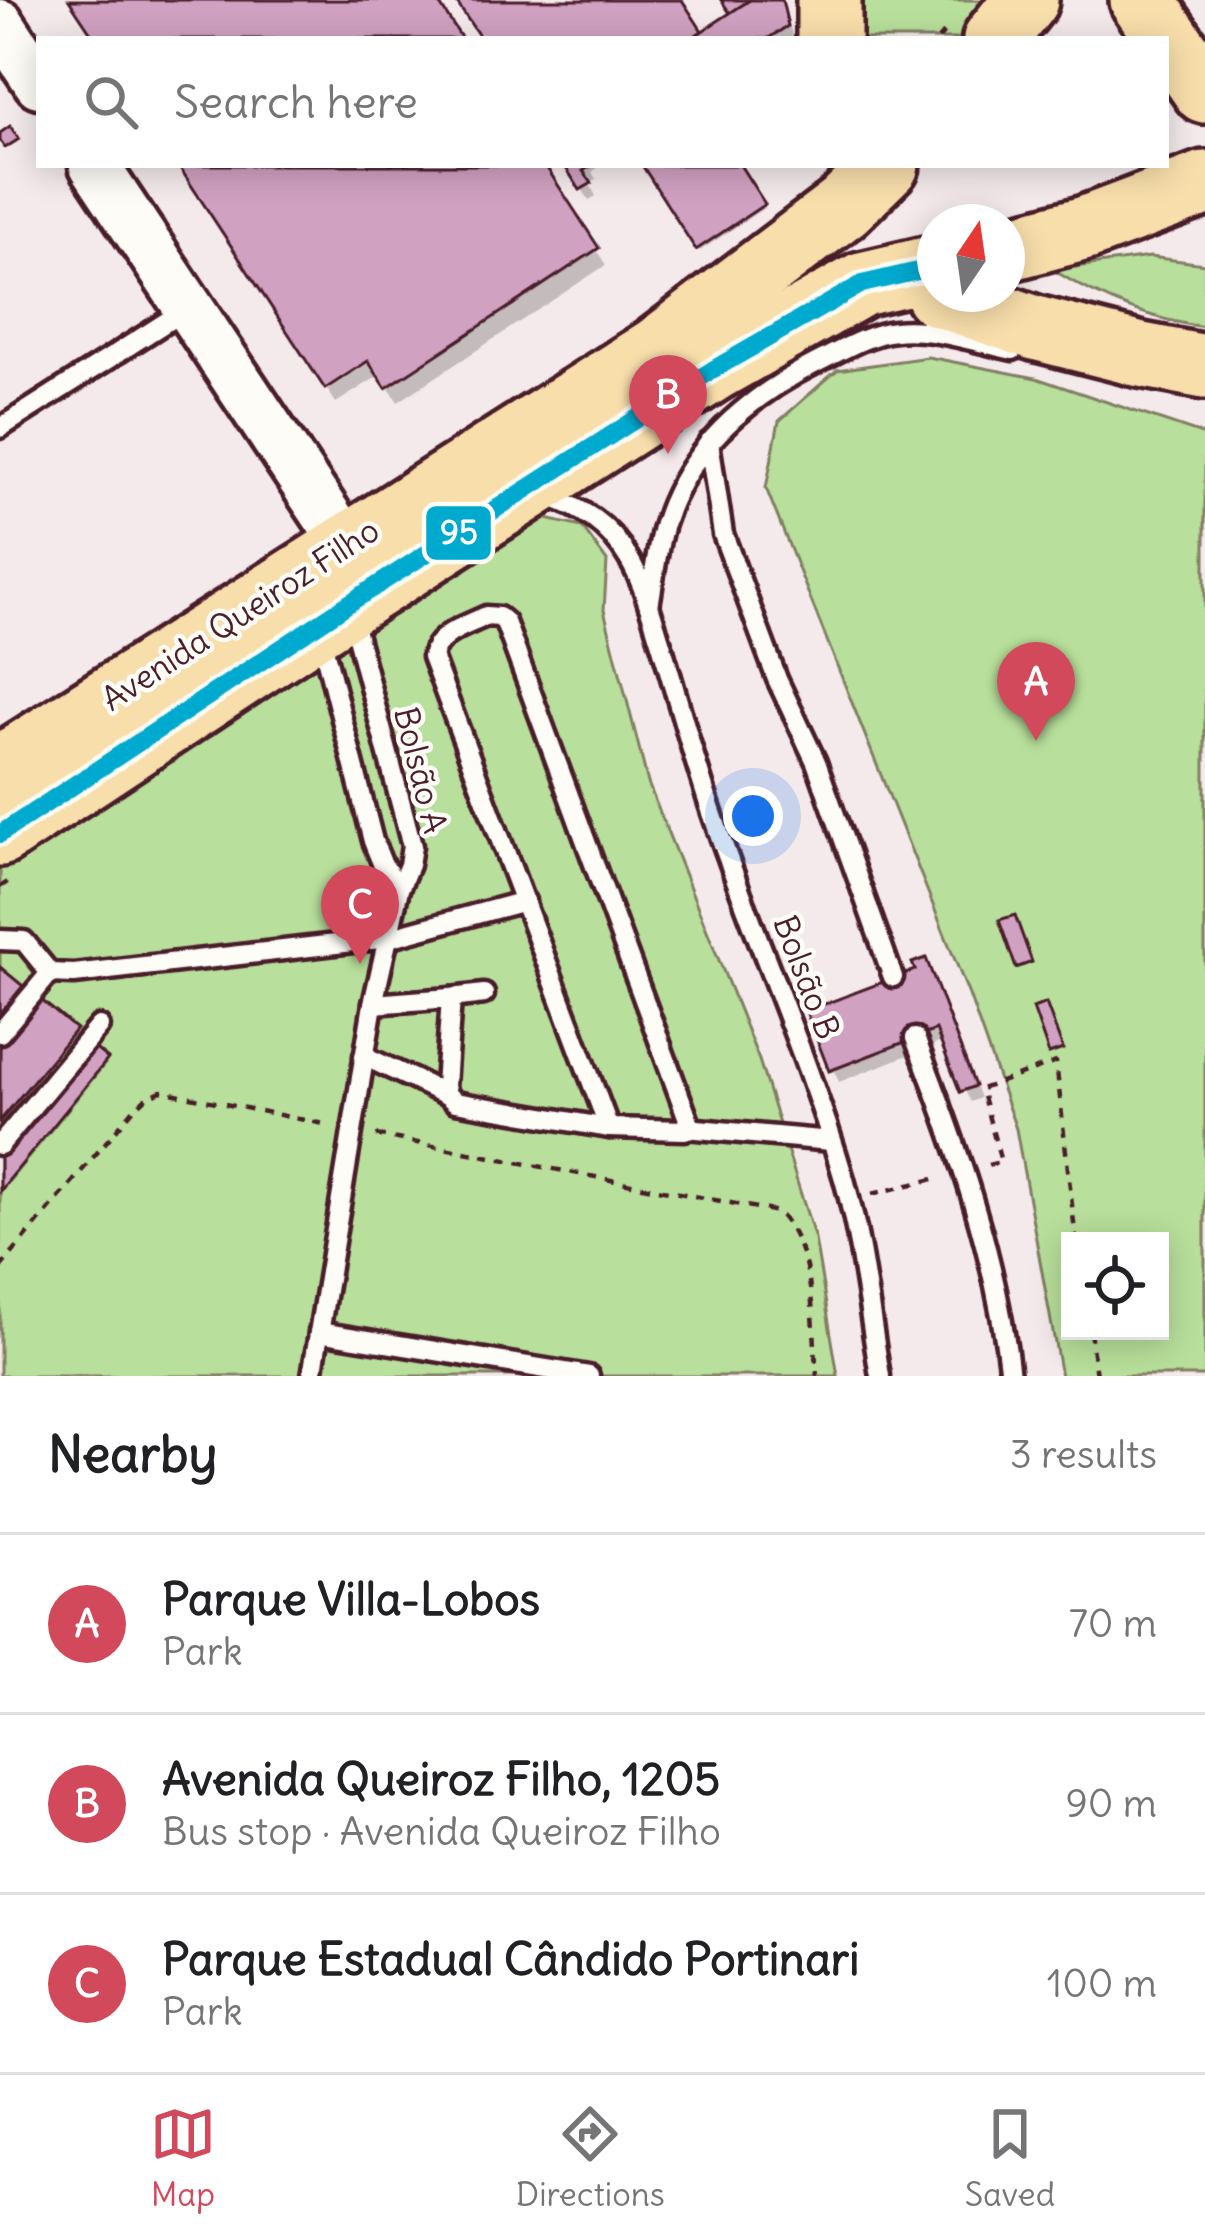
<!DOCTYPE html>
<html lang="en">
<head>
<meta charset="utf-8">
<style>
  :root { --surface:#fff; --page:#f2f2f2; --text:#202124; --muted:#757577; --line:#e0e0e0; --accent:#d1495b }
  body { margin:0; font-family:Delius,sans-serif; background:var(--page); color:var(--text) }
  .controls { position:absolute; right:36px; bottom:36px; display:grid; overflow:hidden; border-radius:0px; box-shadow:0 6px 30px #0003 }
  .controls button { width:108px; height:108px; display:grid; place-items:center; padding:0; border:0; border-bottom:3px solid var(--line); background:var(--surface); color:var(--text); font:60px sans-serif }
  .compass { position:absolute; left:917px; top:204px; width:108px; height:108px; border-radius:50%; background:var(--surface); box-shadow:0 6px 30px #0003; rotate:13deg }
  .you { position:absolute; left:753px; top:816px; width:42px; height:42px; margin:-30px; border:9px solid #fff; border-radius:50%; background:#1a73e8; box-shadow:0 0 0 18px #1a73e833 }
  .badge { display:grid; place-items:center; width:78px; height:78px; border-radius:50%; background:var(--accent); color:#fff; font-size:39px; font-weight:700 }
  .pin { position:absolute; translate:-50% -99px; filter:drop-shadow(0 3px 6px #0008) }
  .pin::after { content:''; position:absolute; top:63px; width:42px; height:36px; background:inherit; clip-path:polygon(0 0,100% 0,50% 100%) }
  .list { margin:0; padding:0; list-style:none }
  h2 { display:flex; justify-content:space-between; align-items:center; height:156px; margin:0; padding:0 48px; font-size:51px }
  h2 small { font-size:39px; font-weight:400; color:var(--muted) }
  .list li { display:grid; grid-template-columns:78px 1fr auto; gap:36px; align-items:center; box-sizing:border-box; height:180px; padding:0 48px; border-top:3px solid var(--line) }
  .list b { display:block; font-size:45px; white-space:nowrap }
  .list p { margin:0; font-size:39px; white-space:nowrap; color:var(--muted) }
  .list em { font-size:39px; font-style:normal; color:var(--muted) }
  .icon { flex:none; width:66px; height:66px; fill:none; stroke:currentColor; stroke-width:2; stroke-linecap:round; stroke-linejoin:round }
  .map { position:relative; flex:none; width:1205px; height:1376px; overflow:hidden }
  .search { position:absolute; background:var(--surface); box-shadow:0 6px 30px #0003; left:36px; right:36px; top:36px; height:132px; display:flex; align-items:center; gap:30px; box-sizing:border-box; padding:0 42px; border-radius:0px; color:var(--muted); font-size:45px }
  .sheet { height:696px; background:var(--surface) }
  nav { display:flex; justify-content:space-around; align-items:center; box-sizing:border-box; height:168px; border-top:3px solid var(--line); background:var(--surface); font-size:33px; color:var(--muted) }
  nav a { display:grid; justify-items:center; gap:6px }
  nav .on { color:var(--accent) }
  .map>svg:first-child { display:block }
  .green { fill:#b8df9b; stroke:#817f63; stroke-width:3; fill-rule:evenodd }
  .shadow { fill:#0003 }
  .building { fill:#d0a1c1; stroke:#4a1f2b; stroke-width:3 }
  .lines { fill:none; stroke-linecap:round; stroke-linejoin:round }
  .lane-casing { stroke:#4a1f2b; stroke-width:27 }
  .secondary-casing { stroke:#4a1f2b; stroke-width:57 }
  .highway-casing { stroke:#4a1f2b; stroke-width:72 }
  .path { stroke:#4a1f2b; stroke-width:4.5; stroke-dasharray:9 9; stroke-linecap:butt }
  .lane { stroke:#fdfcf7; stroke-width:18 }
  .secondary { stroke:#fdfcf7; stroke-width:48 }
  .highway { stroke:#f8deab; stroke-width:63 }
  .bus-1-casing { stroke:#fdfcf7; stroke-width:27 }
  .bus-1 { stroke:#00a9ce; stroke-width:18 }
  .labels { text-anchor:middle; stroke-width:9; stroke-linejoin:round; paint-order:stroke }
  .street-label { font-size:33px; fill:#4a1f2b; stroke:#fdfcf7 }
  .line-badge { stroke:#fdfcf7; stroke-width:4.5 }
  .badge-label { font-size:33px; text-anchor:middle; font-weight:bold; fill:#fff }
</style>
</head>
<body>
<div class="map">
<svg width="1205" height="1376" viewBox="0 0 1205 1376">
  <rect width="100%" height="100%" fill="#f4eaec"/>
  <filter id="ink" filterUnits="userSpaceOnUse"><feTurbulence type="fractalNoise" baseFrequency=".00833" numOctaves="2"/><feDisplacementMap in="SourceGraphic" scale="24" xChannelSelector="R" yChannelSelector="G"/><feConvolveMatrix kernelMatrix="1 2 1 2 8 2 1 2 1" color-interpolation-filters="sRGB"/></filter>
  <g filter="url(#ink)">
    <g class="green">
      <path d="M854,0h139l-35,39h-105z"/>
      <path d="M1150,257l55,7v63c-56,-7 -105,-28 -152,-57z"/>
      <path d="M928,357l108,21 169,57v941h-144l-45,-247 -47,-134 -203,-507 13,-67 58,-51zM1070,1241h90v90h-90z"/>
      <path d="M542,518l40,9 25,34 -3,49 44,173 111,277 56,179 23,137h-838v-509l496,-329z"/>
    </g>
    <g class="shadow">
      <path d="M458,0h220l24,35 31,-20 -10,-15h60l10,39h-310z"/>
      <path d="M180,165h362l64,100 -208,137 -18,-27 -44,28z"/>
      <path d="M566,165h35l-9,7 4,7 -7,4 7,13 -7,4z"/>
      <path d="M645,165h91l28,43 -64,43z"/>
      <path d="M0,971l22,19 -22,27z"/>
      <path d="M932,974l48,124 -10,4 -26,-61 -105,41 -29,-69z"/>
      <path d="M74,1031l2,2 -76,92v-72z"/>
      <path d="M105,1061l2,3 -107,131v-33z"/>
    </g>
    <g class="building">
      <path d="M69,0h368l25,39h-367z"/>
      <path d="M455,0h227l20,31 -12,8h-209z"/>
      <path d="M721,0h29l-20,13z"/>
      <path d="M750,0h32l6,26 -21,13h-77z"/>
      <path d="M10,126l9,13 -14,9 -5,-7v-8z"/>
      <path d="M178,165h367l54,83 -213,140 -18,-27 -43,28z"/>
      <path d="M564,165h28l-9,6 9,12 -12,7z"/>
      <path d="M642,165h98l25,39 -69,46z"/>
      <path d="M1015,915l17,47 -16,6 -17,-48z"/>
      <path d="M926,958l49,128 -15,6 -24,-62 -107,41 -23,-60 109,-41 -3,-7z"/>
      <path d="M0,967l23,19 -23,28z"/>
      <path d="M40,999l36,30 -76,92v-73z"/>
      <path d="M1046,1003l17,46 -14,5 -16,-46z"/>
      <path d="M91,1045l17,14 -108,132v-34z"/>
    </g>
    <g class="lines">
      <defs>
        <g id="lane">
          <path d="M0,428l188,-120"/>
          <path d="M709,442l14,92 54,145 39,83 77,215"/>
          <path d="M544,495c37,12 65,29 85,64 15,25 23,57 32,85 16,52 30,105 47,157 42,127 98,249 136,378 18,64 25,131 36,197"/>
          <path d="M649,606c5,-27 7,-56 15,-82 24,-77 84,-127 154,-162 24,-12 50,-28 77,-31 38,-4 80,11 118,19"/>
          <path d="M486,616l13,1 6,5 183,497 -3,11 -76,-2 -177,-471c5,-24 34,-31 54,-41z"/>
          <path d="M321,637l52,204 9,22 17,26"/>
          <path d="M0,940l24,1 26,32 24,1 314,-36 137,-37"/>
          <path d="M451,998l33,-4"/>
          <path d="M373,1004l78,-6 -6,88 2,9 8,7 154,26"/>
          <path d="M0,1033l50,-60"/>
          <path d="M915,1038c43,110 82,220 95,338"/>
          <path d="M364,1056l83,39"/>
          <path d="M686,1128l145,13"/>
          <path d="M0,1145l99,-119"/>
          <path d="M319,1332l270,44"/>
          <path d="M312,1376l61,-372 26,-115 10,-24 3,-19 -61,-232"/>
        </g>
        <g id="secondary">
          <path d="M0,24l39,59"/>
          <path d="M94,165l273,411"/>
        </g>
        <g id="highway">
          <path d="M1142,0l63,91"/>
          <path d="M829,39v-39"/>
          <path d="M995,39l31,-39"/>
          <path d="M1007,249l79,-21 119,-45"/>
          <path d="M937,294l98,34 106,27 64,12"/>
          <path d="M0,768l657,-419 187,-142 43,-42"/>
          <path d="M0,834l348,-230 366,-235 148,-85 73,-17"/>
        </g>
      </defs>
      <use href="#lane" class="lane-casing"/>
      <use href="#secondary" class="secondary-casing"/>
      <use href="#highway" class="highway-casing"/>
      <g class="path">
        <path d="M938,39l12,-13"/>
        <path d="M0,887l12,-8"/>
        <path d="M376,1135l402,77c39,42 34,110 39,164"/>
        <path d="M988,1165l13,-3 -20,-73 75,-27 20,179"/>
        <path d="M872,1194l70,-17"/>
        <path d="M0,1268l133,-158 13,-12 15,-7 168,34"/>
        <path d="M1090,1331l6,45"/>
      </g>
      <use href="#lane" class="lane"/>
      <use href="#secondary" class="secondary"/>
      <use href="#highway" class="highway"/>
      <defs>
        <path id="bus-1" d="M0,834l348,-230 366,-235 148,-85 73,-17"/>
      </defs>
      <use href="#bus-1" class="bus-1-casing"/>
      <use href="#bus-1" class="bus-1"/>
    </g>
  </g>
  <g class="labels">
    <g class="street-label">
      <text transform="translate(240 614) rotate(-33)" y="12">Avenida Queiroz Filho</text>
      <text transform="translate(421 770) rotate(76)" y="12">Bolsão A</text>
      <text transform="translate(807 977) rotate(69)" y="12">Bolsão B</text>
    </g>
  </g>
  <rect class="line-badge" x="424" y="504" width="69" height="58" rx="12" fill="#00a9ce"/>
  <g class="badge-label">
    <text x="459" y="544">95</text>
  </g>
</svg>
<div class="controls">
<button><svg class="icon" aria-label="locate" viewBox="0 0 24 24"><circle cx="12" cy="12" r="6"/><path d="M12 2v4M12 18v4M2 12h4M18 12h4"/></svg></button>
</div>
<svg class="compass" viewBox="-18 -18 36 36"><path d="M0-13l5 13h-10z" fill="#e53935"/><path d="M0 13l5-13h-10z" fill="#757577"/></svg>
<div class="you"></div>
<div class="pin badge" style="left:1036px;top:741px">A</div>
<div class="pin badge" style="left:668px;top:454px">B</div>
<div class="pin badge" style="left:360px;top:964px">C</div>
<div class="search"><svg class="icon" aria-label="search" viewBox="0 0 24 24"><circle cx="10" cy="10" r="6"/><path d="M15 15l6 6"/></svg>Search here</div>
</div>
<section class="sheet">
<h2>Nearby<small>3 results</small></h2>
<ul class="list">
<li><span class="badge">A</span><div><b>Parque Villa-Lobos</b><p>Park</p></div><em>70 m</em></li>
<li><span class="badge">B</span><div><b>Avenida Queiroz Filho, 1205</b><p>Bus stop · Avenida Queiroz Filho</p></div><em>90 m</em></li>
<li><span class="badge">C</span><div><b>Parque Estadual Cândido Portinari</b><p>Park</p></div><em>100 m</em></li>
</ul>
</section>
<nav>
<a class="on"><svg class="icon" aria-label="map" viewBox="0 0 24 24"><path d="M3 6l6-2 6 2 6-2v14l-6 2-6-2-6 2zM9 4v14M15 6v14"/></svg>Map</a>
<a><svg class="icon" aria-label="directions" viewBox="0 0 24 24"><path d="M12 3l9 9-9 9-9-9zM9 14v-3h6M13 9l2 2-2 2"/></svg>Directions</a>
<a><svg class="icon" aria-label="saved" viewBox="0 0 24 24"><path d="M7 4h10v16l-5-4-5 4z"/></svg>Saved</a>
</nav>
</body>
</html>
